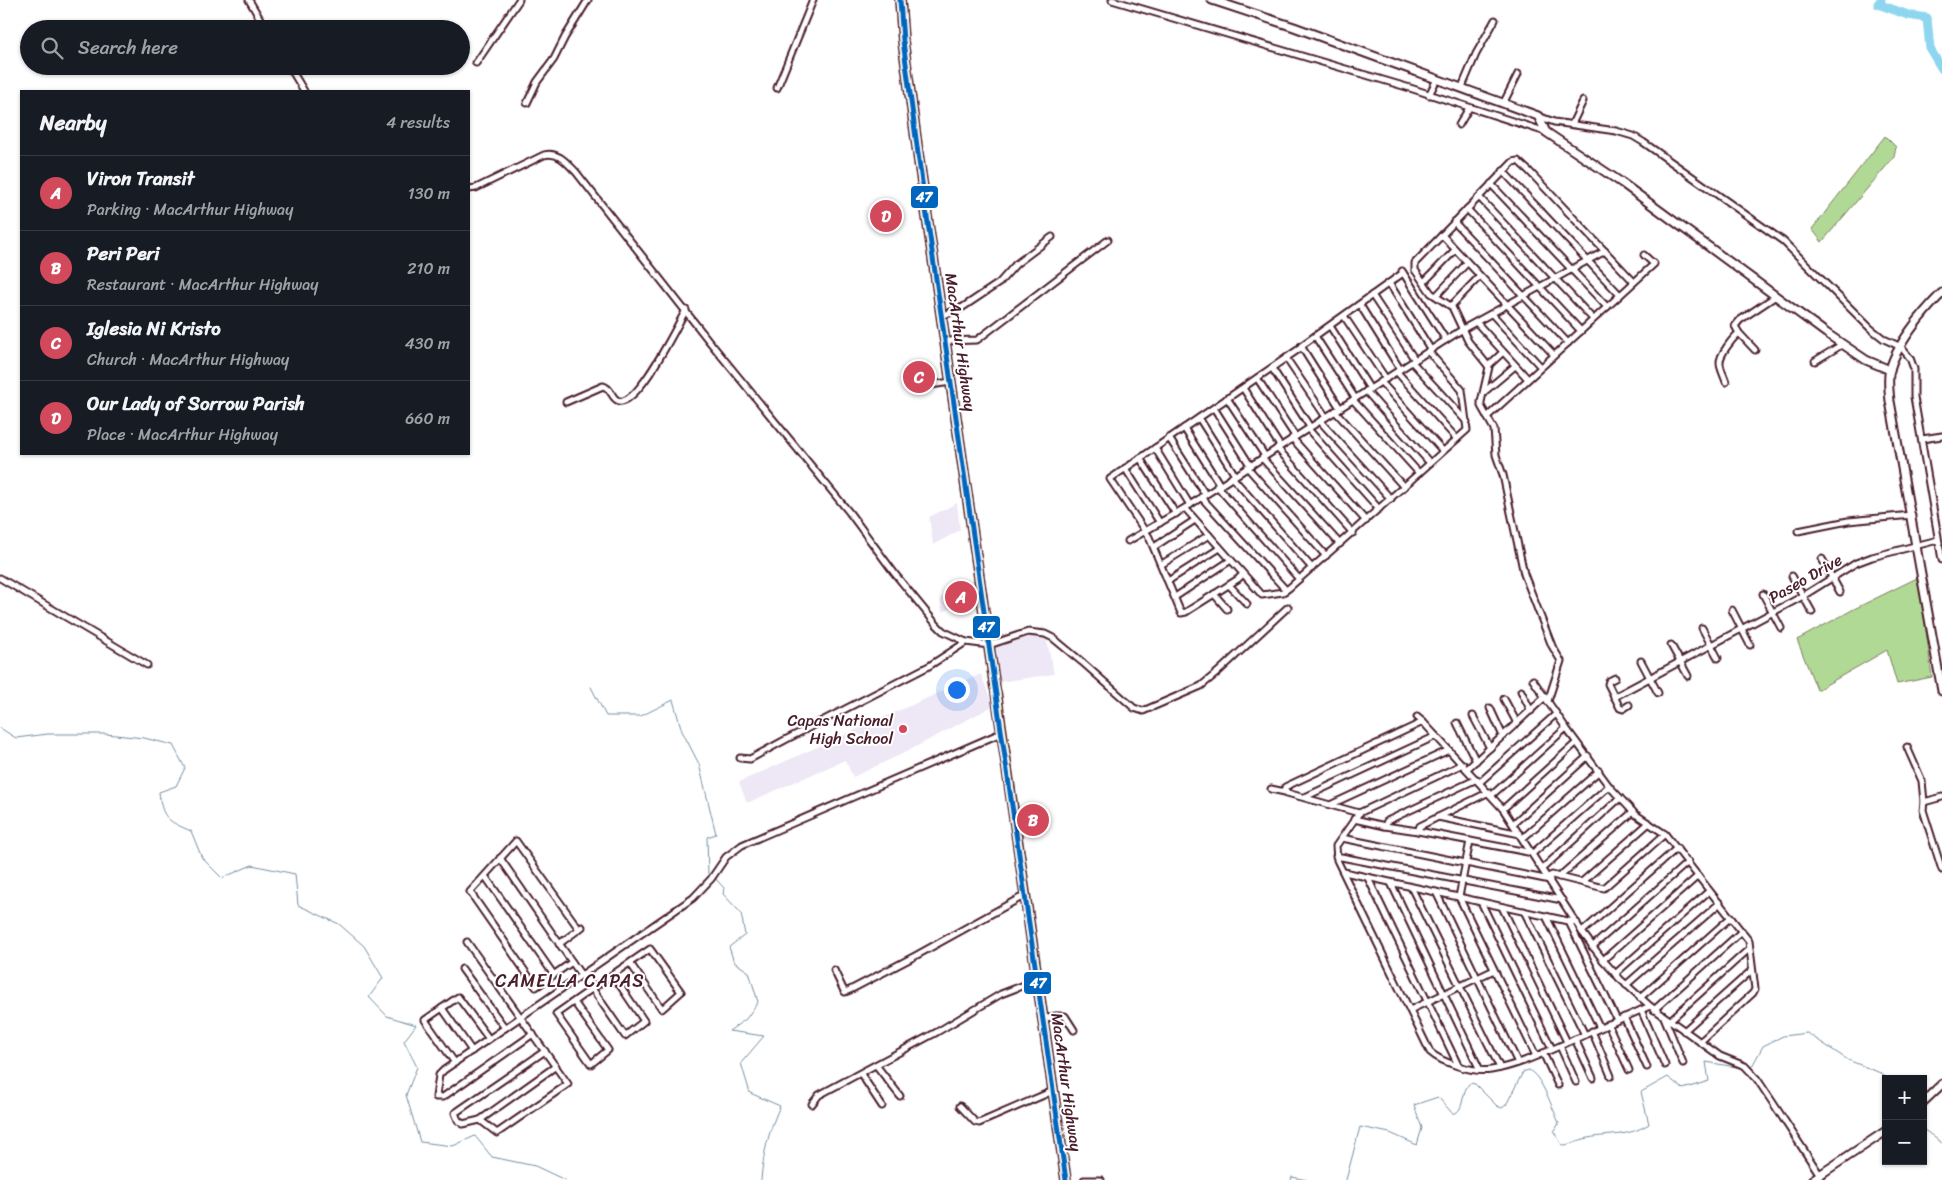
<!DOCTYPE html>
<html lang="en">
<head>
<meta charset="utf-8">
<style>
  :root { --surface:#171b24; --page:#20242c; --text:#f1f3f6; --muted:#9ea1a6; --line:#363941; --accent:#d1495b }
  body { margin:0; font-family:Sriracha,sans-serif; background:var(--page); color:var(--text) }
  .controls { position:absolute; right:15px; bottom:15px; display:grid; overflow:hidden; border-radius:0px; box-shadow:0 1px 4px #0004 }
  .controls button { width:45px; height:45px; display:grid; place-items:center; padding:0; border:0; border-bottom:1px solid var(--line); background:var(--surface); color:var(--text); font:25px sans-serif }
  .you { position:absolute; left:956px; top:689px; width:18px; height:18px; margin:-12px; border:4px solid #fff; border-radius:50%; background:#1a73e8; box-shadow:0 0 0 8px #1a73e833 }
  .badge { display:grid; place-items:center; width:32px; height:32px; border-radius:50%; background:var(--accent); color:#fff; font-size:16px; font-weight:700 }
  .pin { position:absolute; translate:-50% -50%; border:2px solid #fff; box-shadow:0 1px 5px #0006 }
  .list { margin:0; padding:0; list-style:none }
  h2 { display:flex; justify-content:space-between; align-items:center; height:65px; margin:0; padding:0 20px; font-size:21px }
  h2 small { font-size:16px; font-weight:400; color:var(--muted) }
  .list li { display:grid; grid-template-columns:32px 1fr auto; gap:15px; align-items:center; box-sizing:border-box; height:75px; padding:0 20px; border-top:1px solid var(--line) }
  .list b { display:block; font-size:19px; white-space:nowrap }
  .list p { margin:0; font-size:16px; white-space:nowrap; color:var(--muted) }
  .list em { font-size:16px; font-style:normal; color:var(--muted) }
  .icon { flex:none; width:28px; height:28px; fill:none; stroke:currentColor; stroke-width:2; stroke-linecap:round; stroke-linejoin:round }
  .map { position:relative; flex:none; width:1942px; height:1180px; overflow:hidden }
  .search { position:absolute; background:var(--surface); box-shadow:0 1px 4px #0004; left:20px; top:20px; width:450px; height:55px; display:flex; align-items:center; gap:12px; box-sizing:border-box; padding:0 18px; border-radius:28px; color:var(--muted); font-size:19px }
  .panel { position:absolute; background:var(--surface); box-shadow:0 1px 4px #0004; left:20px; top:90px; width:450px; height:365px; border-radius:0px }
  .map>svg:first-child { display:block }
  .built { fill:#eee8f6 }
  .green { fill:#b1d996; stroke:#7e7c60 }
  .lines { fill:none; stroke-linecap:round; stroke-linejoin:round }
  .stream { stroke:#738da1; stroke-width:1 }
  .river { stroke:#8ed6ef; stroke-width:9 }
  .street-casing { stroke:#4a1f2b; stroke-width:9 }
  .secondary-casing { stroke:#4a1f2b; stroke-width:11 }
  .highway-casing { stroke:#4a1f2b; stroke-width:12 }
  .street { stroke:#fff; stroke-width:5 }
  .secondary { stroke:#fff; stroke-width:7 }
  .highway { stroke:#fbe080; stroke-width:9 }
  .bus-1-casing { stroke:#fff; stroke-width:9 }
  .bus-1 { stroke:#0065bd; stroke-width:5 }
  .poi-dot { fill:#d1495b; stroke:#fff; stroke-width:2 }
  .labels { text-anchor:middle; stroke-width:4; stroke-linejoin:round; paint-order:stroke }
  .street-label { font-size:16px; fill:#4a1f2b; stroke:#fff }
  .poi-label { font-size:16px; fill:#4a1f2b; stroke:#fff; text-anchor:end }
  .neighbourhood-label { font-size:18px; letter-spacing:1px; fill:#4a1f2b; stroke:#fff }
  .line-badge { stroke:#fff; stroke-width:2 }
  .badge-label { font-size:14px; text-anchor:middle; font-weight:bold; fill:#fff }
</style>
</head>
<body>
<div class="map">
<svg width="1942" height="1180" viewBox="0 0 1942 1180">
  <rect width="100%" height="100%" fill="#fff"/>
  <filter id="ink" filterUnits="userSpaceOnUse"><feTurbulence type="fractalNoise" baseFrequency=".02" numOctaves="2"/><feDisplacementMap in="SourceGraphic" scale="10" xChannelSelector="R" yChannelSelector="G"/><feConvolveMatrix kernelMatrix="1 2 1 2 8 2 1 2 1" color-interpolation-filters="sRGB"/></filter>
  <g filter="url(#ink)">
    <g class="built">
      <path d="M957,503l3,27 -27,15 -4,-28z"/>
      <path d="M975,584l2,14 -35,14 -2,-14z"/>
      <path d="M1044,627l10,47 -54,8 -7,-44z"/>
      <path d="M981,674l12,32 -89,47 -51,24 -8,-17 -98,43 -8,-21z"/>
    </g>
    <g class="green">
      <path d="M1885,136l11,11 -2,10 -72,85 -10,-13z"/>
      <path d="M1919,577l13,100 -35,7 -10,-34 -70,40 -20,-50 57,-31z"/>
    </g>
    <g class="lines">
      <g class="stream">
        <path d="M591,687l15,29h35l32,-16 9,31 17,33 17,70 -9,3 1,37 3,2"/>
        <path d="M0,728l16,10 32,-4h58l38,4 29,7 12,23 -9,18 -17,6c3,26 8,29 32,39l11,27 20,20 30,-13 43,9 3,31 41,19 25,22 19,32 -14,19 18,19 29,9 -12,16 13,26 -11,28 14,47 33,4 22,-10 17,21 43,9 30,14"/>
        <path d="M715,878l9,10 -1,6 18,19 4,22 -16,12 5,15 15,10 9,30 -12,17 -17,12 35,5 -23,27 9,30 30,13c-11,24 -17,48 -19,74"/>
        <path d="M1751,1068l12,-22 20,-10 24,-3 41,27 35,14 3,5"/>
        <path d="M1923,1129l19,14"/>
        <path d="M1291,1180l1,-3 15,3"/>
        <path d="M1346,1180l14,-53 30,6 27,12 5,-17 -8,-23 24,-8 14,16h4c9,-6 5,-22 14,-30l5,1 22,22 5,2 4,-3 17,-33 5,-2c13,4 25,40 31,53l-5,9 8,13c9,0 13,-4 22,-6 23,-6 43,-1 65,-15l-8,-32 27,-15 15,12 26,-8 -3,-19 36,6"/>
      </g>
      <path class="river" d="M1881,0l-3,4 30,11 19,3 3,31 12,20"/>
      <defs>
        <g id="street">
          <path d="M249,0l17,29"/>
          <path d="M1112,0l298,88 136,44"/>
          <path d="M476,63l43,-63"/>
          <path d="M289,66l15,25"/>
          <path d="M1462,87l14,-33 19,-34"/>
          <path d="M777,88l36,-88"/>
          <path d="M1429,95l8,-16"/>
          <path d="M1504,102l14,-28"/>
          <path d="M527,103l10,-21 17,-23 11,-22 23,-37"/>
          <path d="M1538,116l16,6 62,9 17,5 10,6 140,99 87,87 14,11 17,8 9,11 4,11v28l28,163"/>
          <path d="M1572,124l11,-23"/>
          <path d="M1459,125l10,-17"/>
          <path d="M1503,171l117,124"/>
          <path d="M1491,184l116,123"/>
          <path d="M469,189l7,-1 68,-33c14,-4 23,8 32,17l133,169 140,171 46,62 41,50 7,7 23,11 23,3 39,-13 17,2 8,4 29,24 52,46 9,3 58,-25 17,-14 70,-65"/>
          <path d="M1479,197l114,122"/>
          <path d="M1467,209l114,122"/>
          <path d="M1454,222l114,121"/>
          <path d="M1442,235l112,120"/>
          <path d="M1402,271l44,69"/>
          <path d="M1424,282l31,-32"/>
          <path d="M1389,283l42,67"/>
          <path d="M1372,295l43,65"/>
          <path d="M1436,296l31,-33"/>
          <path d="M1360,305l40,64"/>
          <path d="M1451,306l29,-30"/>
          <path d="M1492,314l49,53"/>
          <path d="M942,316l21,-9 36,-24 17,-19 36,-27"/>
          <path d="M1344,316l42,63"/>
          <path d="M1476,322l52,57"/>
          <path d="M1330,326l40,63"/>
          <path d="M1315,336l40,62"/>
          <path d="M945,341l32,-1 131,-100"/>
          <path d="M1755,350l-16,-17 -4,-7 5,-6 36,-24"/>
          <path d="M1286,358l40,59"/>
          <path d="M1815,361l28,-17"/>
          <path d="M1412,362l55,60"/>
          <path d="M1488,366l15,-14"/>
          <path d="M1272,368l38,59"/>
          <path d="M1397,372l60,67"/>
          <path d="M1257,378l38,58"/>
          <path d="M1381,382l62,69"/>
          <path d="M1726,382c-2,-7 -6,-13 -6,-19 -1,-8 13,-25 19,-30"/>
          <path d="M910,388l41,-6"/>
          <path d="M1243,388l37,58"/>
          <path d="M1366,391l64,72"/>
          <path d="M1484,392l31,-26"/>
          <path d="M1227,398l38,58"/>
          <path d="M566,402l37,-16c9,2 8,13 16,15 20,4 57,-74 67,-91"/>
          <path d="M1214,408l36,57"/>
          <path d="M1340,408l-39,-62 102,-73"/>
          <path d="M1335,411l69,76"/>
          <path d="M1487,417l167,-153 -10,-9"/>
          <path d="M1199,418l36,57"/>
          <path d="M1320,421l71,78"/>
          <path d="M1184,428l36,57"/>
          <path d="M1308,429l71,80"/>
          <path d="M1169,438l36,56"/>
          <path d="M1292,438l74,83"/>
          <path d="M1922,439l20,-3"/>
          <path d="M1155,448l35,57"/>
          <path d="M1277,448l76,85"/>
          <path d="M1140,458l36,56"/>
          <path d="M1262,458l78,86"/>
          <path d="M1247,467l79,89"/>
          <path d="M1125,468l35,55"/>
          <path d="M1419,473l48,-43 -5,-40 -34,-39"/>
          <path d="M1232,477l80,91"/>
          <path d="M1217,486l82,93"/>
          <path d="M1201,497l85,93"/>
          <path d="M1185,508l77,87 21,-3 6,-4 130,-115 -66,-73"/>
          <path d="M1798,531l50,-10 64,-6"/>
          <path d="M1128,541l57,-33 278,-179 142,-78"/>
          <path d="M1154,547l41,-27"/>
          <path d="M1822,559l18,33"/>
          <path d="M1162,564l47,-29"/>
          <path d="M1243,574l-5,5 -52,33 -5,1 -32,-76 -39,-58 192,-132"/>
          <path d="M1792,576l20,36"/>
          <path d="M0,578l147,87"/>
          <path d="M1168,581l52,-33"/>
          <path d="M1229,585l18,19"/>
          <path d="M1214,594l13,15"/>
          <path d="M1763,594l18,34"/>
          <path d="M1175,597l56,-37"/>
          <path d="M1732,610l18,35"/>
          <path d="M1702,628l16,30"/>
          <path d="M1671,645l17,31"/>
          <path d="M1641,661l17,32"/>
          <path d="M1615,678l-6,3 -1,3 12,24 3,1 6,-4"/>
          <path d="M1533,680l33,48 43,58 26,28 30,20 84,107 6,48 -2,4 -53,49"/>
          <path d="M1521,691l10,20"/>
          <path d="M1614,697l189,-101 53,-33 16,-6 66,-17"/>
          <path d="M1504,699l13,24"/>
          <path d="M1548,701l13,-40 -9,-15 -28,-72 -21,-99 -7,-20 -2,-26 -13,-23v-4l8,-35 -21,-26 -16,-34 -21,-14 -16,-23v-7l98,-101 5,-1 11,10 105,111"/>
          <path d="M1490,708l13,28"/>
          <path d="M1473,716l17,32"/>
          <path d="M1417,717l6,5"/>
          <path d="M1457,723l19,38"/>
          <path d="M1907,747l15,34 2,21"/>
          <path d="M740,758l10,1 35,-19 144,-74 37,-24"/>
          <path d="M1468,768l77,-71"/>
          <path d="M1480,782l76,-68"/>
          <path d="M1271,789l14,3"/>
          <path d="M1489,792l-69,34 -2,5 115,22 76,-67"/>
          <path d="M1492,795l74,-67"/>
          <path d="M1305,797l131,-61"/>
          <path d="M1942,797l-18,5 -1,8 19,60"/>
          <path d="M1332,804l117,-54"/>
          <path d="M1503,809l73,-66"/>
          <path d="M1359,813l104,-49"/>
          <path d="M1438,817l82,17"/>
          <path d="M1354,819l31,7"/>
          <path d="M1514,823l74,-67"/>
          <path d="M1418,831l-33,-5 2,-5 90,-42"/>
          <path d="M1342,838l208,42"/>
          <path d="M1523,838l76,-67"/>
          <path d="M1470,841l-11,56 77,159"/>
          <path d="M1336,856l226,44"/>
          <path d="M500,858l81,117"/>
          <path d="M1543,868l77,-70"/>
          <path d="M1344,872l233,51"/>
          <path d="M485,876l69,99"/>
          <path d="M1548,877l4,-2 52,13 61,-54"/>
          <path d="M1559,877l74,-65"/>
          <path d="M1368,878l90,187"/>
          <path d="M1582,882l67,-59"/>
          <path d="M1391,883l89,187"/>
          <path d="M1411,887l89,181"/>
          <path d="M1436,892l82,171"/>
          <path d="M1481,902l71,147"/>
          <path d="M1502,907l65,135"/>
          <path d="M1524,911l61,124"/>
          <path d="M1546,916l54,112"/>
          <path d="M1569,922l48,98"/>
          <path d="M1582,932l95,-84"/>
          <path d="M467,942l101,142 -71,49 -17,-13"/>
          <path d="M559,944l23,-17"/>
          <path d="M1592,947l96,-85"/>
          <path d="M1603,960l95,-84"/>
          <path d="M572,962l-36,25 -66,-95 46,-51 63,88"/>
          <path d="M462,969l43,59"/>
          <path d="M834,970l9,19 2,3 5,-2 67,-35 103,-57"/>
          <path d="M582,974l43,62 19,-15 -31,-46"/>
          <path d="M1615,974l94,-83"/>
          <path d="M1626,985l94,-82"/>
          <path d="M1640,998l91,-81"/>
          <path d="M574,1002l34,48 -17,14 -35,-50c31,-22 63,-44 94,-65l31,43 -19,17 -32,-46"/>
          <path d="M1650,1006c-30,13 -59,26 -88,39 -23,10 -46,21 -71,25 -17,3 -49,-7 -61,-18l-93,-192 -1,-14 23,-33 -72,-20 -2,-3v-3l138,-65 80,87 79,123 21,28 17,19 30,27 70,50 25,10 12,13 18,27 45,69"/>
          <path d="M442,1008l30,43"/>
          <path d="M1410,1010l84,-40"/>
          <path d="M1641,1010l24,55"/>
          <path d="M1654,1010l88,-79"/>
          <path d="M1624,1017l23,50"/>
          <path d="M1664,1017l19,46"/>
          <path d="M1042,1019l14,-3h9l9,14"/>
          <path d="M1669,1021l80,-72"/>
          <path d="M1608,1024l21,46"/>
          <path d="M1592,1031l19,45"/>
          <path d="M1684,1031l68,-61"/>
          <path d="M533,1034l-90,63h-7l3,-22 5,-5 249,-172 18,-19 15,-22 16,-12 259,-112"/>
          <path d="M1575,1039l18,39"/>
          <path d="M1560,1046l16,36"/>
          <path d="M545,1051l-90,62 3,7 5,4 17,-4 76,-54"/>
          <path d="M1543,1053l15,32"/>
          <path d="M455,1063l-30,-43 33,-23 31,42"/>
          <path d="M876,1065l24,31"/>
          <path d="M861,1074l21,32"/>
          <path d="M812,1104l7,-9 118,-63 64,-38 36,-14"/>
          <path d="M960,1106l15,16 4,1 74,-32"/>
          <path d="M1084,1180h17"/>
        </g>
        <g id="secondary">
          <path d="M1212,0l82,27 244,89 8,16 76,51 204,150 40,27 24,10"/>
          <path d="M1942,293c-19,19 -48,54 -53,81 -1,9 0,18 1,27l52,290"/>
          <path d="M1923,1102l19,-18"/>
          <path d="M1812,1180l74,-49"/>
        </g>
        <g id="highway">
          <path d="M900,0l3,41 16,120 76,527"/>
          <path d="M996,692l70,488"/>
        </g>
      </defs>
      <use href="#street" class="street-casing"/>
      <use href="#secondary" class="secondary-casing"/>
      <use href="#highway" class="highway-casing"/>
      <use href="#street" class="street"/>
      <use href="#secondary" class="secondary"/>
      <use href="#highway" class="highway"/>
      <defs>
        <path id="bus-1" d="M900,0l3,41 16,120 147,1019"/>
      </defs>
      <use href="#bus-1" class="bus-1-casing"/>
      <use href="#bus-1" class="bus-1"/>
    </g>
  </g>
  <circle class="poi-dot" cx="903" cy="729" r="5"/>
  <g class="labels">
    <g class="street-label">
      <text transform="translate(961 342) rotate(82)" y="6">MacArthur Highway</text>
      <text transform="translate(1805 578) rotate(-30)" y="6">Paseo Drive</text>
      <text transform="translate(1067 1082) rotate(82)" y="6">MacArthur Highway</text>
    </g>
    <g class="poi-label">
      <text x="893" y="726">Capas National<tspan x="893" dy="18">High School</tspan></text>
    </g>
    <g class="neighbourhood-label">
      <text x="570" y="987">CAMELLA CAPAS</text>
    </g>
  </g>
  <g class="line-badge">
    <rect x="910" y="185" width="29" height="24" rx="5" fill="#0065bd"/>
    <rect x="972" y="615" width="29" height="24" rx="5" fill="#0065bd"/>
    <rect x="1023" y="971" width="29" height="24" rx="5" fill="#0065bd"/>
  </g>
  <g class="badge-label">
    <text x="924" y="202">47</text>
    <text x="986" y="632">47</text>
    <text x="1038" y="988">47</text>
  </g>
</svg>
<div class="controls">
<button>+</button>
<button>−</button>
</div>
<div class="you"></div>
<div class="pin badge" style="left:961px;top:597px">A</div>
<div class="pin badge" style="left:1033px;top:820px">B</div>
<div class="pin badge" style="left:919px;top:377px">C</div>
<div class="pin badge" style="left:886px;top:216px">D</div>
<div class="search"><svg class="icon" aria-label="search" viewBox="0 0 24 24"><circle cx="10" cy="10" r="6"/><path d="M15 15l6 6"/></svg>Search here</div>
<section class="panel">
<h2>Nearby<small>4 results</small></h2>
<ul class="list">
<li><span class="badge">A</span><div><b>Viron Transit</b><p>Parking · MacArthur Highway</p></div><em>130 m</em></li>
<li><span class="badge">B</span><div><b>Peri Peri</b><p>Restaurant · MacArthur Highway</p></div><em>210 m</em></li>
<li><span class="badge">C</span><div><b>Iglesia Ni Kristo</b><p>Church · MacArthur Highway</p></div><em>430 m</em></li>
<li><span class="badge">D</span><div><b>Our Lady of Sorrow Parish</b><p>Place · MacArthur Highway</p></div><em>660 m</em></li>
</ul>
</section>
</div>
</body>
</html>
